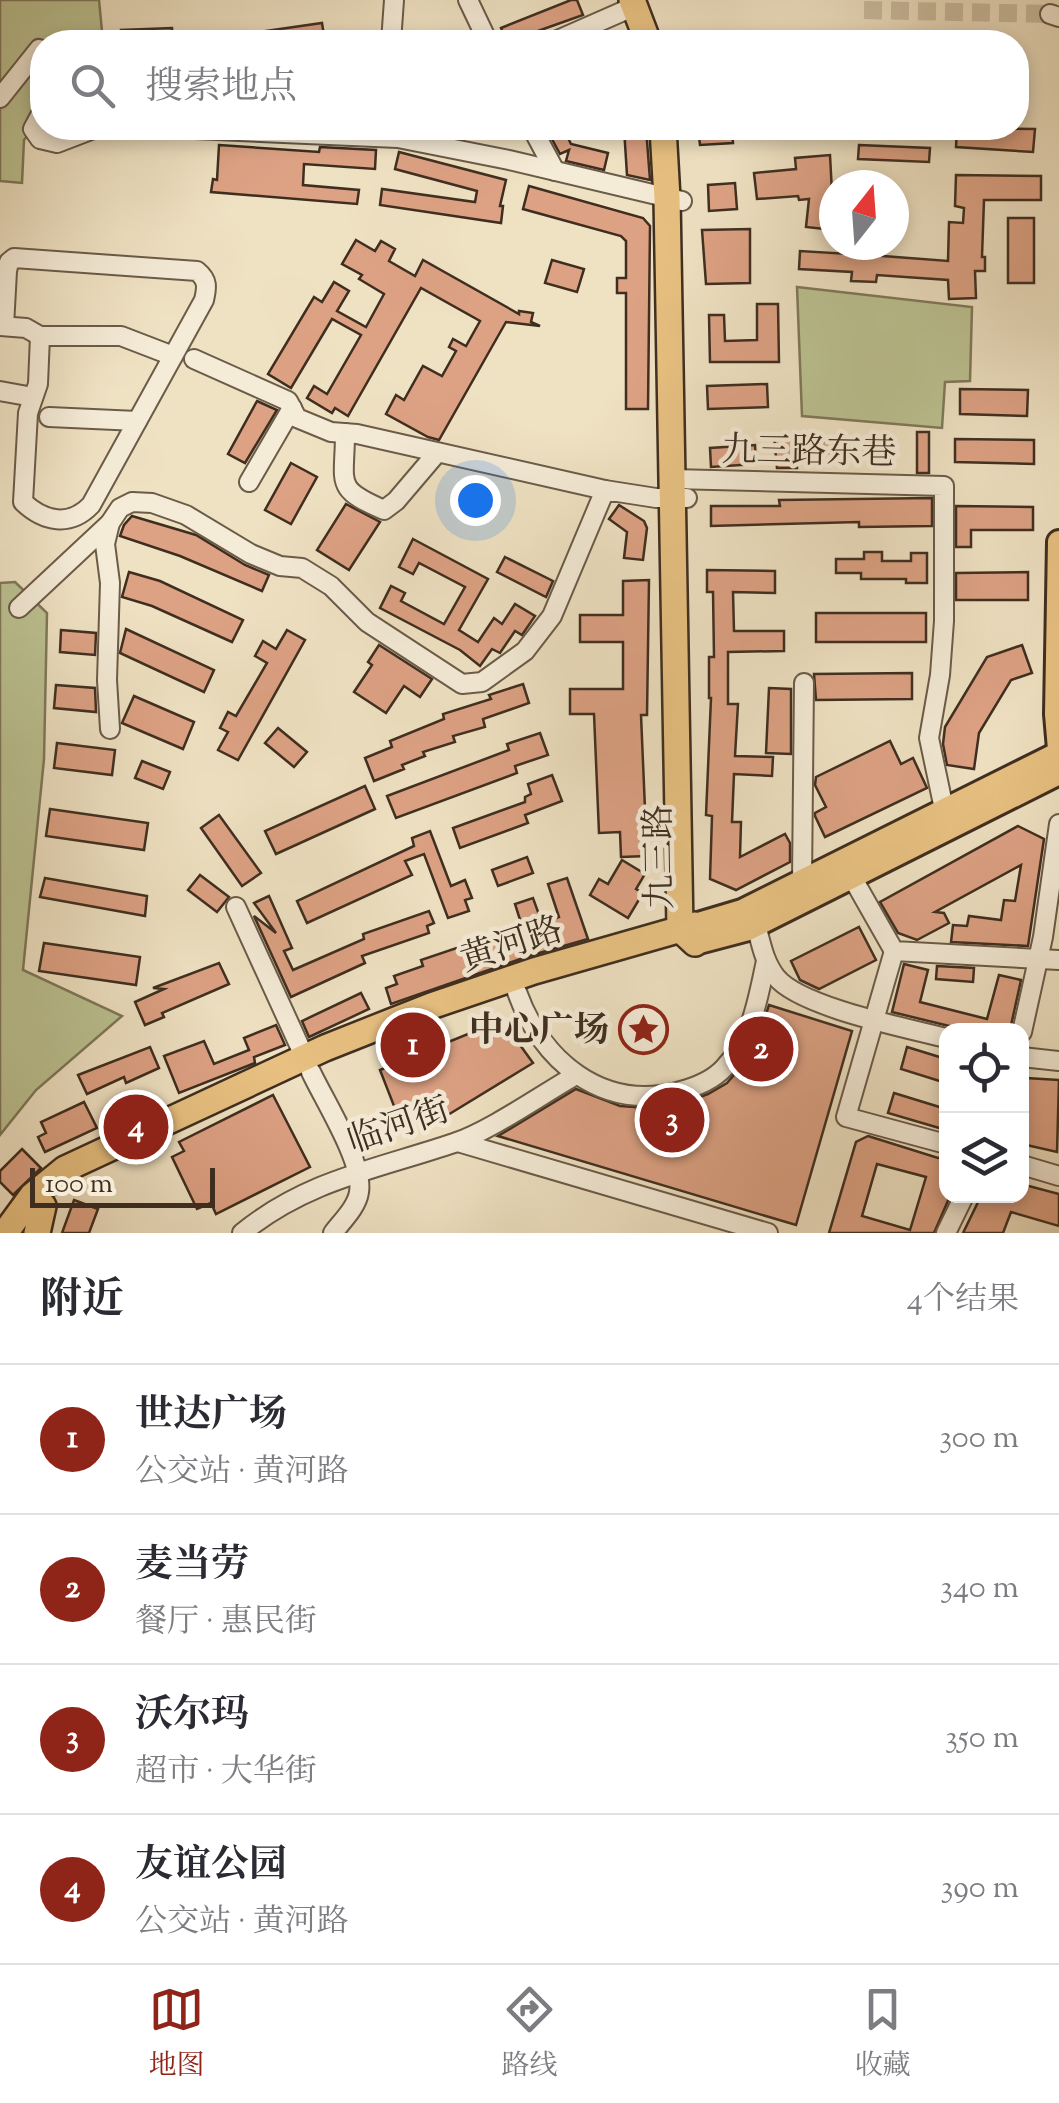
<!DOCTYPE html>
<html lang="zh">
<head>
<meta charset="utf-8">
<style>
  :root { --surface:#fff; --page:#f2f2f3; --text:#2b2b33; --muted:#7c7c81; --line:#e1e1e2; --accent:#8f2418 }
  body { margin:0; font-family:"Sorts Mill Goudy","Noto Serif SC",serif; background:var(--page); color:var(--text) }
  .controls { position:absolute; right:30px; bottom:30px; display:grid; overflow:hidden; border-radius:20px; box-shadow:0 5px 15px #0003 }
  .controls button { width:90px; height:90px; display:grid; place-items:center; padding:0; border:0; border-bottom:2px solid var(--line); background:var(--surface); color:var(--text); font:50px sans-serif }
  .compass { position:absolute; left:819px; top:170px; width:90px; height:90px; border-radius:50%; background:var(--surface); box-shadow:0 5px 15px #0003; rotate:17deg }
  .scale { position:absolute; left:30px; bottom:25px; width:185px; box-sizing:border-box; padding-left:10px; border:5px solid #3f2e20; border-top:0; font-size:28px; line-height:35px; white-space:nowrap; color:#3f2e20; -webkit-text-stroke:8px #f5ecd8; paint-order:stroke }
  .you { position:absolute; left:475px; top:500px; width:35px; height:35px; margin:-25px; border:8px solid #fff; border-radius:50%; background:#1a73e8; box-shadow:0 0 0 15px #1a73e833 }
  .badge { display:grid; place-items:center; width:65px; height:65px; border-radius:50%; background:var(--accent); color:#fff; font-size:32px; font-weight:700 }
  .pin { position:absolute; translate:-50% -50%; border:5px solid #fff; box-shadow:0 2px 10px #0006 }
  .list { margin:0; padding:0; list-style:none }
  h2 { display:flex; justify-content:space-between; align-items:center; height:130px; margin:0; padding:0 40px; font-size:42px }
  h2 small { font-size:32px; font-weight:400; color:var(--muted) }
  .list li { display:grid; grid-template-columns:65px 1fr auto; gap:30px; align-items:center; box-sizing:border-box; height:150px; padding:0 40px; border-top:2px solid var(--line) }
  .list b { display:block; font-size:38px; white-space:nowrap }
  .list p { margin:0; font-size:32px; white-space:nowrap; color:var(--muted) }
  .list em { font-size:32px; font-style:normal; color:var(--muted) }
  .icon { flex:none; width:55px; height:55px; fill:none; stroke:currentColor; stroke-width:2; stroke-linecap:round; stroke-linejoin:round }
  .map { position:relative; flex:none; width:1059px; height:1233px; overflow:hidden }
  .search { position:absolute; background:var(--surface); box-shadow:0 5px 15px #0003; left:30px; right:30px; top:30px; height:110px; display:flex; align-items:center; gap:25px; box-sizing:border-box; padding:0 35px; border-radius:40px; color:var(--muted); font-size:38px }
  .sheet { height:730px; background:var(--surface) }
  nav { display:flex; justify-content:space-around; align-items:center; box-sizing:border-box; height:140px; border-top:2px solid var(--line); background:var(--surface); font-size:28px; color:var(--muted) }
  nav a { display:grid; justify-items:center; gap:5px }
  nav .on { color:var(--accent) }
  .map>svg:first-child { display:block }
  .green { fill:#bcc292; stroke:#7e7859; stroke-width:2.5 }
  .building { fill:#dda284; stroke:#3f2e20; stroke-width:2.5; fill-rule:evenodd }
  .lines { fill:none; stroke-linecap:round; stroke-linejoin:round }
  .minor-tunnel { stroke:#ccbea2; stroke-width:18; stroke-dasharray:18 9; stroke-linecap:butt }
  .minor-casing { stroke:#6b5b49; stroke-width:22 }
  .major-casing { stroke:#3f2e20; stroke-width:28 }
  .highway-casing { stroke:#3f2e20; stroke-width:30 }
  .minor { stroke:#f5ecd8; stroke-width:18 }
  .major { stroke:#e8c182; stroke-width:22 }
  .highway { stroke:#e8c182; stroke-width:25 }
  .labels { text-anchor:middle; stroke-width:9; stroke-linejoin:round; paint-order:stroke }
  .street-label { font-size:35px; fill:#3f2e20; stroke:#f5ecd8 }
  .poi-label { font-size:35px; font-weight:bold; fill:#3f2e20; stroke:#f5ecd8; text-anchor:end }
</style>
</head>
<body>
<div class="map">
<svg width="1059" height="1233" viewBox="0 0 1059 1233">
  <rect width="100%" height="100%" fill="#efe2c3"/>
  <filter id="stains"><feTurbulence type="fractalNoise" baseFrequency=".002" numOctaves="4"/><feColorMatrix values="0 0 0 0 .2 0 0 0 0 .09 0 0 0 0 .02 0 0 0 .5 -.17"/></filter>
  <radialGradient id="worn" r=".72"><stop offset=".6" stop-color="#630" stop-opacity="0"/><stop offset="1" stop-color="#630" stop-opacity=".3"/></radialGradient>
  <g class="green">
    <path d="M0,0h99l4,42h-61v76l-18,22 -2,43 -22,-2z"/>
    <path d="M797,287l175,20 -2,74 -25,1 -3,46 -140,-12z"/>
    <path d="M15,582l32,31 -3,146 -21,211 99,46 -86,74 -36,45v-552z"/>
  </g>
  <g class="building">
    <path d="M571,0h6l6,15 -76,27 -6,-14z"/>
    <path d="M322,23l3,19h-129v-8l63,-2z"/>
    <path d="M172,28l1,14h-52v-12z"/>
    <path d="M546,128h17l8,16 37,9 -4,17 -38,-9 3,-11 -9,4z"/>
    <path d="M624,128h22l4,52 -23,-5z"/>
    <path d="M698,128h34l1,15 -33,2z"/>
    <path d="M957,128l78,1 -2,23 -77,-5z"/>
    <path d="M219,145l100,7 1,-5 56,3 -1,19 -71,-5 -1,21 56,5 -2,14 -146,-12 2,-13 4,1z"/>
    <path d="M859,145l71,3 -1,14 -71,-3z"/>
    <path d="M399,152l107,28 -6,26h3l-2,17 -121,-18 2,-16 93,13 2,-11 -82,-22z"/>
    <path d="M830,155l4,75 -28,-3 3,-28 -10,1 -1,-4 -41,3 -3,-26 42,-4 -1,-11z"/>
    <path d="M956,175l85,1v24h-57l-2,57h3v14h-10l1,27 -27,1 -1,-19 -71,-5 -1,7 -25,-1 1,-9 -53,-3 1,-18 49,3 1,-9h21l-1,10 78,6 1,-39 14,1 1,-15 -9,-2z"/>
    <path d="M735,183l2,26 -28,2 -1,-26z"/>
    <path d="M529,186l114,32 7,8 -2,183h-22v-116h-9v-15h9v-37l-5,-5 -98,-27z"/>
    <rect x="1008" y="218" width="26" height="65"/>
    <path d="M750,229v54l-44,1 -4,-54z"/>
    <path d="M356,240l19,11 6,-10 14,8 -6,12 26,15 8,-16 96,54v-3l14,2 -2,9 9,4 -34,-4 -67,118 -11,-3 -42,-23 10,-19 8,5 19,-34 19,10 14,-25 -7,-4 4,-8 13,7 14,-25 -59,-33 -73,128 -13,-8 -3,5 -25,-15 7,-12 13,8 34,-59 -29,-16 -41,69 -23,-14 46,-77 8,5 12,-20 15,9 -12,20 29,16 18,-33 -25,-15 3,-4 -20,-11z"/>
    <path d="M552,260l32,9 -7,23 -32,-9z"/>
    <path d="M757,304h21l1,58h-69l-1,-47h15l1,26 32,-1z"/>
    <path d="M767,384l1,23 -60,2 -1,-23z"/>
    <path d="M960,389l68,1 -1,26 -67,-2z"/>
    <path d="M257,401l20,9 -32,53 -17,-9z"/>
    <rect x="917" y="432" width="12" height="41"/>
    <path d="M796,435v6h67v13l-67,-2 1,16h-20l-3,-32z"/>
    <path d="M955,439l79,1v24l-79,-2z"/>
    <path d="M755,445l1,19 -45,3 -1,-19z"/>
    <path d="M291,463l26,14 -26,47 -26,-14z"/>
    <path d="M932,498v28l-73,1v-5l-148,4v-20h69l-1,-6z"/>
    <path d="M346,504l34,18 -31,48 -32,-20z"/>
    <path d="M619,505l25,16 3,7 -4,32 -19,-2 3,-26 -18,-13z"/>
    <path d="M956,506l77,1v23h-62v17h-15z"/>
    <path d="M132,516l64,19 49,30 24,10 -7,16 -82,-35 -60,-20 4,-11z"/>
    <path d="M413,539l75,40 -29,51 19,12 16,-24 8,6 13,-20 20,12 -13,19 -7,-4 -15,22 -8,-4 -12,17 -20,-16 -80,-42 11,-22 14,7 -4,8 43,23 21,-37 -46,-24 -6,11 -14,-7z"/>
    <path d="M864,552h18v9h29v-8h16v30h-21v-4h-45v-6h-25v-14h28z"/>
    <path d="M505,557l48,24 -7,16 -49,-25z"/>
    <path d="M707,570l68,1v22l-42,-1 1,39h50v20l-56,1v52h10l-3,52 38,1 -1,19 -38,-2 -2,48h9l-1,35 45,-23 5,9v19l-54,28 -26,-11 2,-63 -6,-1 5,-117h-2v-41h5l-1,-65h-6z"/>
    <path d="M129,572l31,9 83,39 -11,22 -80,-36 -30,-9z"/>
    <path d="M1028,572v28h-72v-27z"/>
    <path d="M649,580l-2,135h-6l6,141 -26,1 -1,-25 -21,1 -5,-119h-24v-25h53v-47h-43v-27h43v-34z"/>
    <rect x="816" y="613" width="110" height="29"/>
    <path d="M126,629l88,41 -10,22 -84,-39z"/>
    <path d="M61,630l35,3 -1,22 -35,-3z"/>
    <path d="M287,630l18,10 -67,120 -20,-10 10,-18 -8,-4 8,-16 8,4 31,-53 -12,-7 8,-15 13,8z"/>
    <path d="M379,645l53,34 -12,18 -16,-11 -18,27 -32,-21 18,-27 -4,-3z"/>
    <path d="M1022,645l10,28 -21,7 -32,53 -5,36 -27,-4 -4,-21 2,-17 42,-70z"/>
    <path d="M912,673v26l-96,1 -2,-26z"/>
    <path d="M523,684l6,19 -46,16 2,8 -32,9 2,6 -32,10 2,4 -23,9 2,4 -30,12 -9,-23 27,-11 -2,-6 54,-22 -1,-5 48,-15 -2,-4z"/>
    <path d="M56,685l39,3 1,24 -42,-4z"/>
    <path d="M769,688l22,1v65l-25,-1z"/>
    <path d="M134,696l60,26 -11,27 -61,-26z"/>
    <path d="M278,728l29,24 -13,15 -29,-24z"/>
    <path d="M540,733l8,22 -33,11 2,7 -121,45 -9,-22 122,-46 -2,-6z"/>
    <path d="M890,741l11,23 12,-6 14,30 -102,49 -10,-21v-3l11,-6 -11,-22 1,-8z"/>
    <path d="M57,743l58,7 -3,25 -58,-7z"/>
    <path d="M142,761l28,11 -7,17 -28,-11z"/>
    <path d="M552,775l10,26 -37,14 3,8 -68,25 -7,-20 72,-26v-5l6,-3 -3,-10z"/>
    <path d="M365,786l10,23 -99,45 -11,-23z"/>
    <path d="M50,809l98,14 -4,27 -98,-14z"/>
    <path d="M219,815l42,58 -19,13 -41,-58z"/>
    <path d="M1018,826l26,13 -16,107 -77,-4 2,-17 14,1 2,-10 32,4 3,-20 11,1 6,-36 -86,47 9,1 5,10 -32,17 -19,-7 -18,-31z"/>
    <path d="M430,831l21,55 14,-6 7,18 -7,2 4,11 -21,7 -24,-64 -19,7 7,14 -105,48 -10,-22 117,-55 -2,-8z"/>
    <path d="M527,857l6,16 -35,13 -6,-16z"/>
    <path d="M622,860l23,14 -9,15 7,4 -15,25 -38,-23 9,-16 9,5z"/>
    <path d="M200,875l29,22 -12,15 -29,-22z"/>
    <path d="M45,878l102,18 -2,20 -105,-19z"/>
    <path d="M567,878l21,61 -59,17 -138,48 -5,-16 11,-4 -3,-8 29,-10 -2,-6 101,-34 -7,-22 18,-6 9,25 17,-6 -11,-33z"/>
    <path d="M269,896l23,52 -8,3 9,19 71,-31 -1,-5 66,-23 5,12 -7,3 2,7 -67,23 3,7 -74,34 -37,-81 22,17 -22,-30z"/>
    <path d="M859,927l17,33 -57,29 -19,-9 -9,-19z"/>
    <path d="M44,943l96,14 -4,28 -97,-14z"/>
    <path d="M219,963l10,21 -67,29 2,4 -19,8 -10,-23 29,-13 -11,-1z"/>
    <path d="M904,964l24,6 -8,32 67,17 12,-44 22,5 -11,50h-54l-7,-4 -57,-14z"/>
    <path d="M937,966l37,2 -1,14 -37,-3z"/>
    <path d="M361,993l8,16 -60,28 -7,-16z"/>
    <path d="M769,1005l83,26 -56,194 -298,-89 78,-47 44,17 29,2 31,-4 28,-10 19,-11 17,-20 15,-27z"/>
    <path d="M502,1020l31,43 -95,58 -44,-15 -14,-36z"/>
    <path d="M276,1025l9,20 -31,12 1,6 -76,30 -15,-37 40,-15 10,23 35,-14 -5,-12z"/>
    <path d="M150,1047l9,21 -33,15 -2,-6 -37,17 -9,-19z"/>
    <path d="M907,1047l39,12v24l-45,-14z"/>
    <path d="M1026,1078l33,2 -2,72 -35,-8v-49z"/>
    <path d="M894,1093l52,16v21l-58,-17z"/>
    <path d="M273,1095l37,72 -94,47 -5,-11 -14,6 -25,-52 12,-6 -5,-9z"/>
    <path d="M84,1102l13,26 -52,24 -7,-15 8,-4 -5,-11z"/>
    <path d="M868,1136l70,22 8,-2v40h4l-16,37h-105l27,-91zM877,1164l49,13 -16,53 -48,-14z"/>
    <path d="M22,1149l19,19 -28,27 -13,-13v-11z"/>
    <path d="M1025,1185l34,9v32l-48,-14 -8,21h-40l18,-37h41z"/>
    <path d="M74,1200l24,9 -9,24h-27z"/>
  </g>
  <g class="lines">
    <path class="minor-tunnel" d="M864,10l186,4"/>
    <defs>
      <g id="minor">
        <path d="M468,0l20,42"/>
        <path d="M1050,14l9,3"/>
        <path d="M391,42l3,-42"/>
        <path d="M553,42l82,-36"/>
        <path d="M0,98l39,-49 3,1"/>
        <path d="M42,112l-9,17 7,10 17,4 39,-15"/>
        <path d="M171,128l227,10 111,22 173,41"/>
        <path d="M532,128l23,43"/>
        <path d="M0,326l26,2 14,8h81l52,20"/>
        <path d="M4,326l3,-55 2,-9 5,-4 183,13c11,9 10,16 7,29l-113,205c-21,22 -47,17 -68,-3l5,-89 10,-29 2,-48"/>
        <path d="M194,359l94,42 9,17 34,14 26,2 248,56"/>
        <path d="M0,391l33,6"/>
        <path d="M49,417l88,4"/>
        <path d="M345,433c0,51 -12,55 39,77l12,-9 40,-47"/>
        <path d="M672,479l272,7v135l-4,54 -11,63 15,71"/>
        <path d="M249,482l43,-74"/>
        <path d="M19,608l91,-85"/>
        <path d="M110,729l-3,-49 3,-97 -5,-39 5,-21 10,-15 12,-6 20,1 34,12 65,39 29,12 22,2 29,18 36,36 95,62 20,-2 43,-31 27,-35 53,-126 51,8h31"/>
        <path d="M852,877l42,74 165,9"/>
        <path d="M802,881l2,-198"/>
        <path d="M236,907l69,151"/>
        <path d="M756,925c5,18 8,37 20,52 24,30 131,51 170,61"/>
        <path d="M894,951l-48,166 100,27"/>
        <path d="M517,992c24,68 84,119 160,100 16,-4 35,-11 47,-24 28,-29 34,-70 42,-107"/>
        <path d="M1022,1032l21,-95 16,-113"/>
        <path d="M1022,1057l37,4"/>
        <path d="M311,1072c13,28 53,91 48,120 -2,15 -17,29 -26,41"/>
        <path d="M458,1142l310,91"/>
        <path d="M1022,1165l37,11"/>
        <path d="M242,1233c65,-53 135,-64 212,-90 36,-12 87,-48 122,-68"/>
        <path d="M946,1233l18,-37"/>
      </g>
      <g id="major">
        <path d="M1059,542l-3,172 3,35"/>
        <path d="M695,925l47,-14 317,-158"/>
        <path d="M695,943l53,-14 311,-156"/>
      </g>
      <g id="highway">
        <path d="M632,0l16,42"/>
        <path d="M663,128l4,70 13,731 15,14"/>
        <path d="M5,1233l27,-37 33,-27 260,-121 106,-42 103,-35 161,-46"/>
        <path d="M37,1233l6,-27"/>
      </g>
    </defs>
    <use href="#minor" class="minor-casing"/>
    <use href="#major" class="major-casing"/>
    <use href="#highway" class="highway-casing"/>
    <use href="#minor" class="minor"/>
    <use href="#major" class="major"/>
    <use href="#highway" class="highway"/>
  </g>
  <defs>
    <symbol id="sight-ring" viewBox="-11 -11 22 22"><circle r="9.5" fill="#f5ecd8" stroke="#8f2418" stroke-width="1.5"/><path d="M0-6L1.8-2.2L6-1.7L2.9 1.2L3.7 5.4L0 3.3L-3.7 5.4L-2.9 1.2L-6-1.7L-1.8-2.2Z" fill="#8f2418"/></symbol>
  </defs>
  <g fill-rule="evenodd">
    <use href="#sight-ring" x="616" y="1002" width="55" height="55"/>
  </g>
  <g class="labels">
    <g class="street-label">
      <text transform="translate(809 450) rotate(1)" y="12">九三路东巷</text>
      <text transform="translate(658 857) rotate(-91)" y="12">九三路</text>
      <text transform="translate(511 943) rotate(-18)" y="12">黄河路</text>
      <text transform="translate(398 1124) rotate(-19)" y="12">临河街</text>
    </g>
    <g class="poi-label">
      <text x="609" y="1041">中心广场</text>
    </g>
  </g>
  <rect width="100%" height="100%" filter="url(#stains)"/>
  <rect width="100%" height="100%" fill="url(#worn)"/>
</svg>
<div class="controls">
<button><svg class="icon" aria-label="locate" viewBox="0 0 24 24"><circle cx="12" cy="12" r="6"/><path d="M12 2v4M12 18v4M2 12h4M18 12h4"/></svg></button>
<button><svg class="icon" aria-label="layers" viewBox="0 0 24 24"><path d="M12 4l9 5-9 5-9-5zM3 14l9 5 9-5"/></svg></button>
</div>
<svg class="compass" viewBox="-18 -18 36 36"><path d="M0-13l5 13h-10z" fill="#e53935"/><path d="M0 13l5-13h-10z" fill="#7c7c81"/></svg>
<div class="scale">100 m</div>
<div class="you"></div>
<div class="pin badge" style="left:413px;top:1045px">1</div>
<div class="pin badge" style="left:761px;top:1049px">2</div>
<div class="pin badge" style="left:672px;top:1120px">3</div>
<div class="pin badge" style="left:136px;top:1127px">4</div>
<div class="search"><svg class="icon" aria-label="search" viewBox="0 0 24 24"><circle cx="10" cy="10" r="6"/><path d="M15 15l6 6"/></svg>搜索地点</div>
</div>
<section class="sheet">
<h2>附近<small>4个结果</small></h2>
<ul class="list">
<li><span class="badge">1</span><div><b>世达广场</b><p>公交站 · 黄河路</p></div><em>300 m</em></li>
<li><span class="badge">2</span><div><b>麦当劳</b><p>餐厅 · 惠民街</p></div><em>340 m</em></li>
<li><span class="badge">3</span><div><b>沃尔玛</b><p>超市 · 大华街</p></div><em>350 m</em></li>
<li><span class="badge">4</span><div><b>友谊公园</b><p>公交站 · 黄河路</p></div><em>390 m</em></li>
</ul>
</section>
<nav>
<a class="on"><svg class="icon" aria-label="map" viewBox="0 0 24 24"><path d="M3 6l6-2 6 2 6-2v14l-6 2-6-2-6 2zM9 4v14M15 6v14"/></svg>地图</a>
<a><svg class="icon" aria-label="directions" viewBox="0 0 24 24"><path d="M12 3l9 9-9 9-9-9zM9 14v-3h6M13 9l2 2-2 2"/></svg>路线</a>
<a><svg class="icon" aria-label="saved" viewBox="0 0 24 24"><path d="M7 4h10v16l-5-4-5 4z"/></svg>收藏</a>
</nav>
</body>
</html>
